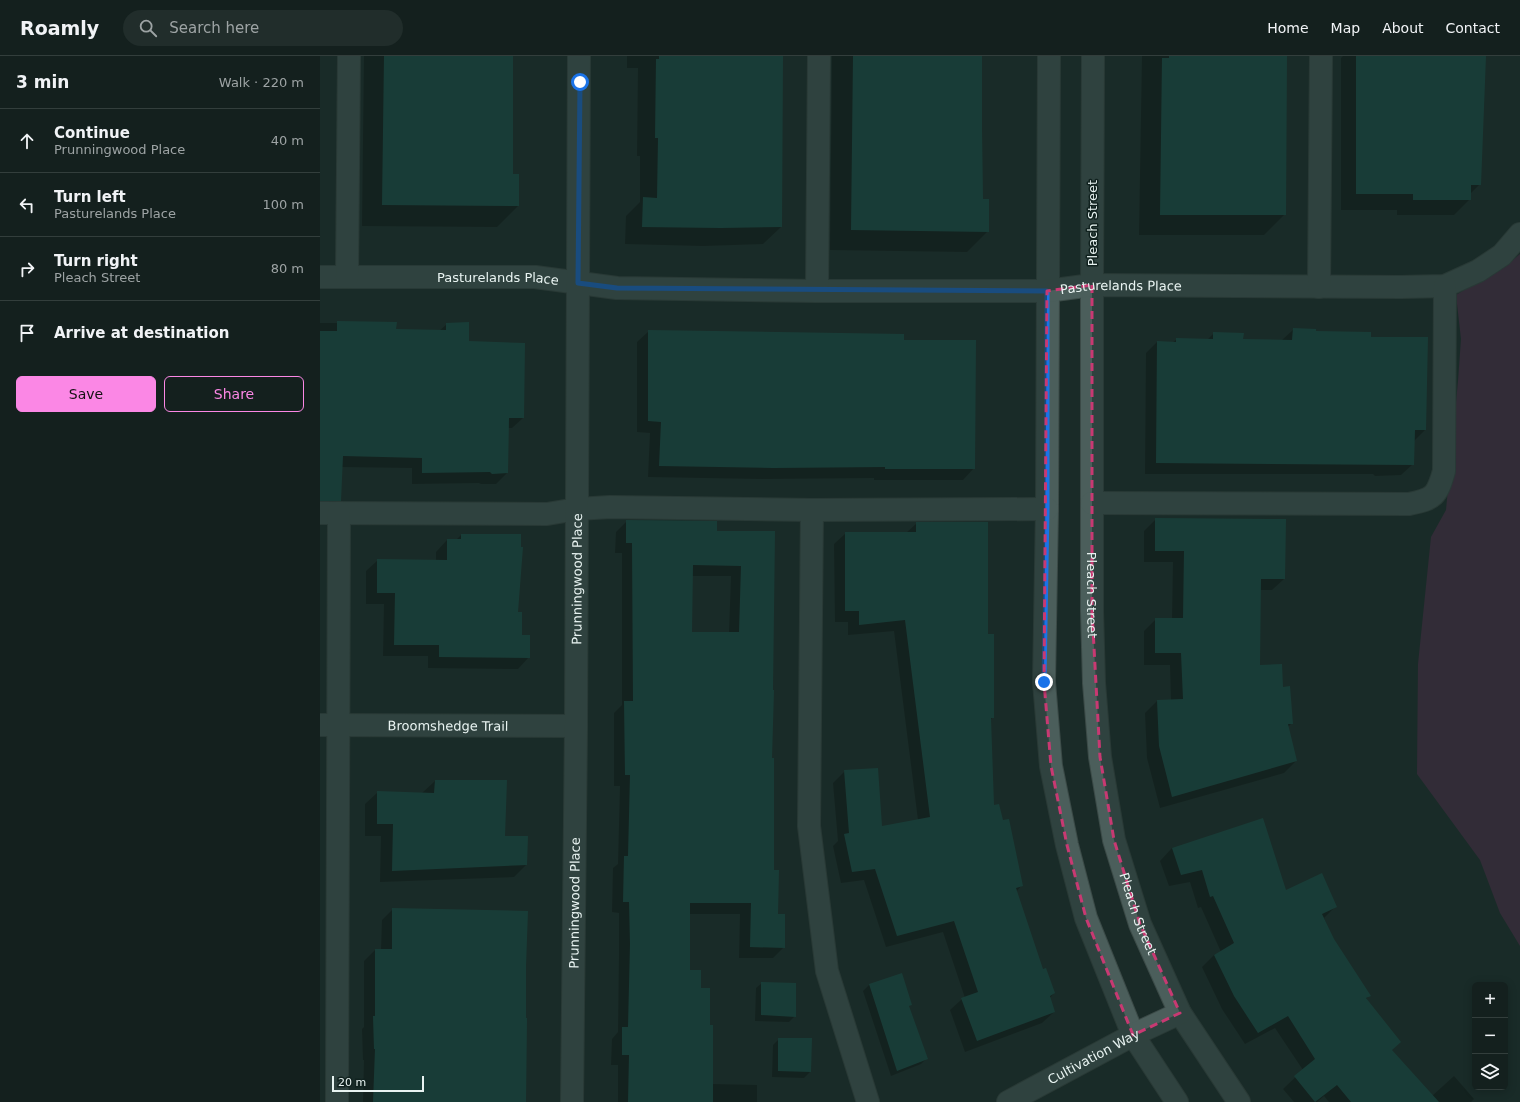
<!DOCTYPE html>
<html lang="en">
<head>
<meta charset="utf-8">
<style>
  :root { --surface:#14201e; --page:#212d2b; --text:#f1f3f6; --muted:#9da3a4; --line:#333e3c; --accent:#fb87e5 }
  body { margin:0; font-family:"DejaVu Sans",sans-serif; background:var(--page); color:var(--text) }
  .controls { position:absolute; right:12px; bottom:12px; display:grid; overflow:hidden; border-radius:6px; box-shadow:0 2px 10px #0003 }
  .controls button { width:36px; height:36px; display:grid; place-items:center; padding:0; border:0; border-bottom:1px solid var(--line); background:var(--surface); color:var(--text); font:20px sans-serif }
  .scale { position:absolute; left:12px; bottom:10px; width:92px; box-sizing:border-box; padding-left:4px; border:2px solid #e8f3f1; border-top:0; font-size:11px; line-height:14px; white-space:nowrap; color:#e8f3f1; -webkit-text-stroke:3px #11221f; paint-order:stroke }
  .stop { position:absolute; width:12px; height:12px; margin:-9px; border:3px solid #1a73e8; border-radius:50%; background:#fff }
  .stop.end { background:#1a73e8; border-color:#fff; box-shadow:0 1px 4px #0008 }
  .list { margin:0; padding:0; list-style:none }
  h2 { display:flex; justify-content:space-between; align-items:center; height:52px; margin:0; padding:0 16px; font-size:17px }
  h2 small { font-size:13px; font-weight:400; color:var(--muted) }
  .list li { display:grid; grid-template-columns:26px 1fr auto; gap:12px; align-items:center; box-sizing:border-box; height:64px; padding:0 16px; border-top:1px solid var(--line) }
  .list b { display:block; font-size:15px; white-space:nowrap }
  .list p { margin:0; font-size:13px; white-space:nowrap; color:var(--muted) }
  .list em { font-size:13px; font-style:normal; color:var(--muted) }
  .actions { display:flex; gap:8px; padding:12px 16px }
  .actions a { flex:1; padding:9px 0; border:1px solid var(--accent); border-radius:6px; text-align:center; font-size:14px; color:var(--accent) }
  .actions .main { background:var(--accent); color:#111 }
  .icon { flex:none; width:22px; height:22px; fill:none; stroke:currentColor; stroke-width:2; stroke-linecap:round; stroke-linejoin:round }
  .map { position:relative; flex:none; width:1200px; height:1046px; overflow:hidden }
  header { display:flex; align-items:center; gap:24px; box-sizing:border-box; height:56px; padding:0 20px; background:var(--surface); border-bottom:1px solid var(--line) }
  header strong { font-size:19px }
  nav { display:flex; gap:22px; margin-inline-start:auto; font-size:14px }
  .search { width:280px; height:36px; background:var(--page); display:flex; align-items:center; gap:10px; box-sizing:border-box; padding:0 14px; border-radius:22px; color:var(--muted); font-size:15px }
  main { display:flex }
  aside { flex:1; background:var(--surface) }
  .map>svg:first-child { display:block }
  .green { fill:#512d4a }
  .shadow { fill:#0007; fill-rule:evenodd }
  .building { fill:#18514a; fill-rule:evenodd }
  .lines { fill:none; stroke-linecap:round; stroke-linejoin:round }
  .minor-casing { stroke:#3b4a47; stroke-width:24 }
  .minor { stroke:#4b5e5b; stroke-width:22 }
  .route { stroke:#1a73e8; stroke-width:5 }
  .marked { fill:none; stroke:#c83972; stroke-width:3; stroke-dasharray:8 5; stroke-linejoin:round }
  .labels { text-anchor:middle; stroke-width:3; stroke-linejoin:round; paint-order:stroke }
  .street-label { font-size:13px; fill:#e8f3f1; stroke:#11221f }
</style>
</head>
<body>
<header>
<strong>Roamly</strong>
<div class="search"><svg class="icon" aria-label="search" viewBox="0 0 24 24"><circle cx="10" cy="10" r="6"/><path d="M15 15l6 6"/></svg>Search here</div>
<nav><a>Home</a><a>Map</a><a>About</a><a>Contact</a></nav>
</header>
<main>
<aside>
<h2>3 min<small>Walk · 220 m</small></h2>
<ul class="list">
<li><svg class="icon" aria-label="ahead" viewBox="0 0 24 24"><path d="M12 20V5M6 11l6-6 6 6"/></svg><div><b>Continue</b><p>Prunningwood Place</p></div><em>40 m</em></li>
<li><svg class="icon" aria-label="left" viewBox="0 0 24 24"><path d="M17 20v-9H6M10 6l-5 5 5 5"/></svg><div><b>Turn left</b><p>Pasturelands Place</p></div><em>100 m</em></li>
<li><svg class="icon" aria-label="right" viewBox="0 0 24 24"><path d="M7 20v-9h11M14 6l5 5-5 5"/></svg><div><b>Turn right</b><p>Pleach Street</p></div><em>80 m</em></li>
<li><svg class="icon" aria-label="arrive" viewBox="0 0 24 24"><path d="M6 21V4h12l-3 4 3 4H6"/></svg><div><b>Arrive at destination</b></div></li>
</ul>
<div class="actions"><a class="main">Save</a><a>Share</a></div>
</aside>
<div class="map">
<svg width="1200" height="1046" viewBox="0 0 1200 1046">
  <rect width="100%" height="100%" fill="#1a2b28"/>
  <path class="green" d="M1200,198v692l-20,-33 -20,-53 -63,-86 1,-110 13,-127 15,-27 12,-129 3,-42 -5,-44 57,-35z"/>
  <g class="shadow">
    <path d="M44,0h148v119l6,31 -21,21 -135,-1z"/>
    <path d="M307,0h155l-1,171 -18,17 -60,2 -78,-2 1,-28 14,-14v-46h-3l1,-88h-11z"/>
    <path d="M512,0h150v34l-1,2 1,108 6,31 -21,21 -137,-2z"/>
    <path d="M822,0h144l-1,158 -21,21h-125z"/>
    <path d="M1023,0h142l-5,128 -10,10v5l-16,16h-57v-5h-56v-152z"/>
    <path d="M0,267h76l-1,7 44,1 8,-7 21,18 55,76 -11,10h-4l-1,45 -11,11h-15l-2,-1 -67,1v-16l-71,-1 -21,16z"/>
    <path d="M974,273l76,9 55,92 -11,11 -1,23 -12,11 -26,1 -2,-2h-228l1,-121 11,-11 15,1 5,-4 30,1 7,-7 28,7h40z"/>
    <path d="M329,275l254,10 71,127 -11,12h-89v-2l-113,1 -113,-2 2,-44 -13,-1v-90z"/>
    <path d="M836,463l128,60 -12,11h-12l-1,76 23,22 10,35 -4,4 8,34 -12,12 -124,35 -13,-50 -2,-45 12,-12 14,-1 -1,-35h-26v-34l12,-12h16l1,-57h-29v-31z"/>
    <path d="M307,465l89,11h58l-3,227 2,112 4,44 7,32 -11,11h-34l1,-44h-51v56l11,19 9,37 3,58 45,1v17h-139v-37h-7l1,-26 6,-7 1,-77v-42l-7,-1 1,-44 5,-4 2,-78h-6v-73l8,-8v-152h-7l1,-21zM372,520h39l-2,57h-38z"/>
    <path d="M597,467l70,112 6,82 -3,3 3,86 29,79 -6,7 26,78 12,23 -4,5 4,14 -12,11 -77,29 -15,-42 12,-11 3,-1 -22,-66 -57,15 -22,-67 -23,3 -8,-37 5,-5 -5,-58 12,-12 37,56 36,-7 -24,-189 -46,4v-13h-13l-1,-78 12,-11h60z"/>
    <path d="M141,479l56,78 4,23 8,21 -11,12 -90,-1v-12h-45l1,-52h-18v-33l12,-11 58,1v-9l11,-12h9z"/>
    <path d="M115,725l69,56 22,28 -12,12 -134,5 1,-46h-16v-32l13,-12 44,1z"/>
    <path d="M852,792l113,44 51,14 -12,12 9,21 36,57 -3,3 25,52 41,45 22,-20 20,23 -3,3h-142l-5,-6 -7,6h-23l-11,-13 20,-19 -28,-42 -30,16 -23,-35 -20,-42 12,-12 7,-3 -20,-45 -3,1 -8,-26 -21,4 -9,-25z"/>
    <path d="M73,853l119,193h-149l1,-42h-1l-1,-31 2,-2v-66l11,-11h6l1,-30z"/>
    <path d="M581,918l10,31 -3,2 19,51 -6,6 -30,12 -28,-85 6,-6z"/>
    <path d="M442,927l33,33 -6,6 -34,-1 1,-33z"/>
    <path d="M459,983h32l-1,33 -6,6 -32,-1 1,-32z"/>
  </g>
  <g class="building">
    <path d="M64,0h129v118h6v32l-137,-1z"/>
    <path d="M339,0h124l-1,171 -61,1 -79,-1 1,-30 14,1 1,-60h-3l1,-79h3z"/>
    <path d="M533,0h129v72l1,71h6v33l-138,-2z"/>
    <path d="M849,0h118l-1,159h-126l2,-157h7z"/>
    <path d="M1036,0h130l-5,129h-10v15h-58v-6h-57z"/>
    <path d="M17,265l60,1 -1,7 50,1v-7l23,-1v19l56,2 -1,75h-15l-1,55 -16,1 -2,-2 -68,1v-15l-79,-2 -2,45h-21v-170h17z"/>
    <path d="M973,272l23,1v2l55,1v5h57l-2,93h-11l-1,35 -258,-2 1,-122 19,1v-4l37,1v-7l31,1 -1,6 49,1z"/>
    <path d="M328,274l256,4v6h72l-1,129h-90v-2l-112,1 -114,-2 2,-44 -13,-1z"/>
    <path d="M835,462l131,1 -1,60h-24l-1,86 22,-1 1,23 7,-1 3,38h-5l9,37 -125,36 -13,-51 -2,-46 26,-1 -2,-46h-26v-35h28l1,-67h-29z"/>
    <path d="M306,464l91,1v10h58l-2,159h1l-2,68h2v112h5l-1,44h7v34l-35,-1 1,-44h-61v67h11v18h9v37h3v77h-85l1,-47h-7v-28h6l2,-83 -1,-42h-6l1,-46h4l2,-81h-5l-1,-74h9l-1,-158h-6zM373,509l48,1 -2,66h-47z"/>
    <path d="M596,466h72v112h6v84h-3l3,87 5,-1 4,16 6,-1 14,67 -7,2 27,81 3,-1 9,25 -5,3 5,16 -78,29 -16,-43 17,-6 -24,-71 -57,15 -22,-67 -23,3 -8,-38 5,-1 -5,-63 34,-2 4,58 48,-9 -25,-197 -46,5v-14h-14v-79h71z"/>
    <path d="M141,478h60v13h2l-5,65h4v23h8v23l-91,-1v-12h-45l1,-52h-18v-34l70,1v-21h14z"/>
    <path d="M115,724h72l-2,56h23l-1,29 -135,6 1,-47h-16v-33l57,2z"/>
    <path d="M943,762l23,72 36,-17 15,34 -15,7 12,25 37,57 -5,2 35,44 -9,8 47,52h-88l-14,-17 -22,17 -21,-26 21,-17 -27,-43 -30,17 -24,-37 -20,-41 20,-12 -21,-47 -3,1 -8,-27 -21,5 -9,-27z"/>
    <path d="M72,852l136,3 -2,55v52h1l-1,84h-153l2,-53h-1l-1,-33h2v-67h17z"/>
    <path d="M582,917l10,32 -3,1 19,53 -31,12 -28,-87z"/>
    <path d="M441,926l35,1v34l-35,-2z"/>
    <path d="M458,982h34l-1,34 -33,-1z"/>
  </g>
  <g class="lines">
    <defs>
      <g id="minor">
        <path d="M729,0l-2,453 -3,173 7,84 16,79 19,73 47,117 44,67"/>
        <path id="s1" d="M773,0l-1,229v326l2,72 6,74 14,83 26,84 40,89 59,89"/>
        <path id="s2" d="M0,221h215l82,11 200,3h230l45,-6 309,2 44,-1 33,-15 24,-16 18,-21"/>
        <path d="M27,221l2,-221"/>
        <path d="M999,231l2,-231"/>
        <path d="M497,235l2,-235"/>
        <path d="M772,447l317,1c25,-5 28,-8 35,-33l1,-185"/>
        <path d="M492,454l-3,316 18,145 41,131"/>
        <path d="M0,457l227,1 30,-5 33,-2 202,3 235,-1"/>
        <path id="s3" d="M0,669l256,1"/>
        <path d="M17,1046l2,-589"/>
        <path id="s4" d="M252,1046l4,-376 3,-670"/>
        <path id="s5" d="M688,1046l125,-67 47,-22"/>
      </g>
    </defs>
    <use href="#minor" class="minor-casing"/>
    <use href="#minor" class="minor"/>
  </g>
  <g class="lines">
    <path class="route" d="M260,26l-2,201 39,5 430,3v218l-3,173"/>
  </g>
  <path d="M0 0H1200V1046H0ZM772,229v326l8,146 14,83 26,84 40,89 -47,22 -47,-117 -19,-73 -16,-79 -7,-84 3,-391z" fill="#1a2b28" fill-opacity=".55" fill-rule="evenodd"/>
  <path class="marked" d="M772,229v326l8,146 14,83 26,84 40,89 -47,22 -47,-117 -19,-73 -16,-79 -7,-84 3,-391z"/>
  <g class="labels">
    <g class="street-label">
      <text transform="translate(772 167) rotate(-90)" y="5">Pleach Street</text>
      <text dy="5" stroke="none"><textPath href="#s2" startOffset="178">Pasturelands Place</textPath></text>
      <text dy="5" stroke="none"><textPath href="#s2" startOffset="802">Pasturelands Place</textPath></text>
      <text dy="5" stroke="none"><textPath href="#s4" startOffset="523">Prunningwood Place</textPath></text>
      <text dy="5" stroke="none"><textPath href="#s1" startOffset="539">Pleach Street</textPath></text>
      <text dy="5" stroke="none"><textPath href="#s3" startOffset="128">Broomshedge Trail</textPath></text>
      <text dy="5" stroke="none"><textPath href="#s4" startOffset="199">Prunningwood Place</textPath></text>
      <text dy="5" stroke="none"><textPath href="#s1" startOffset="863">Pleach Street</textPath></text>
      <text dy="5" stroke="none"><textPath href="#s5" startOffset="97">Cultivation Way</textPath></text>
    </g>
  </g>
</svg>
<div class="controls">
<button>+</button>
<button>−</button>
<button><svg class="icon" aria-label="layers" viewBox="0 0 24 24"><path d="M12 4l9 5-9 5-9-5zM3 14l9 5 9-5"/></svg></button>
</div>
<div class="scale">20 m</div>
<div class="stop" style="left:260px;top:26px"></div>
<div class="stop end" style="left:724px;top:626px"></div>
</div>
</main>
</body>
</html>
